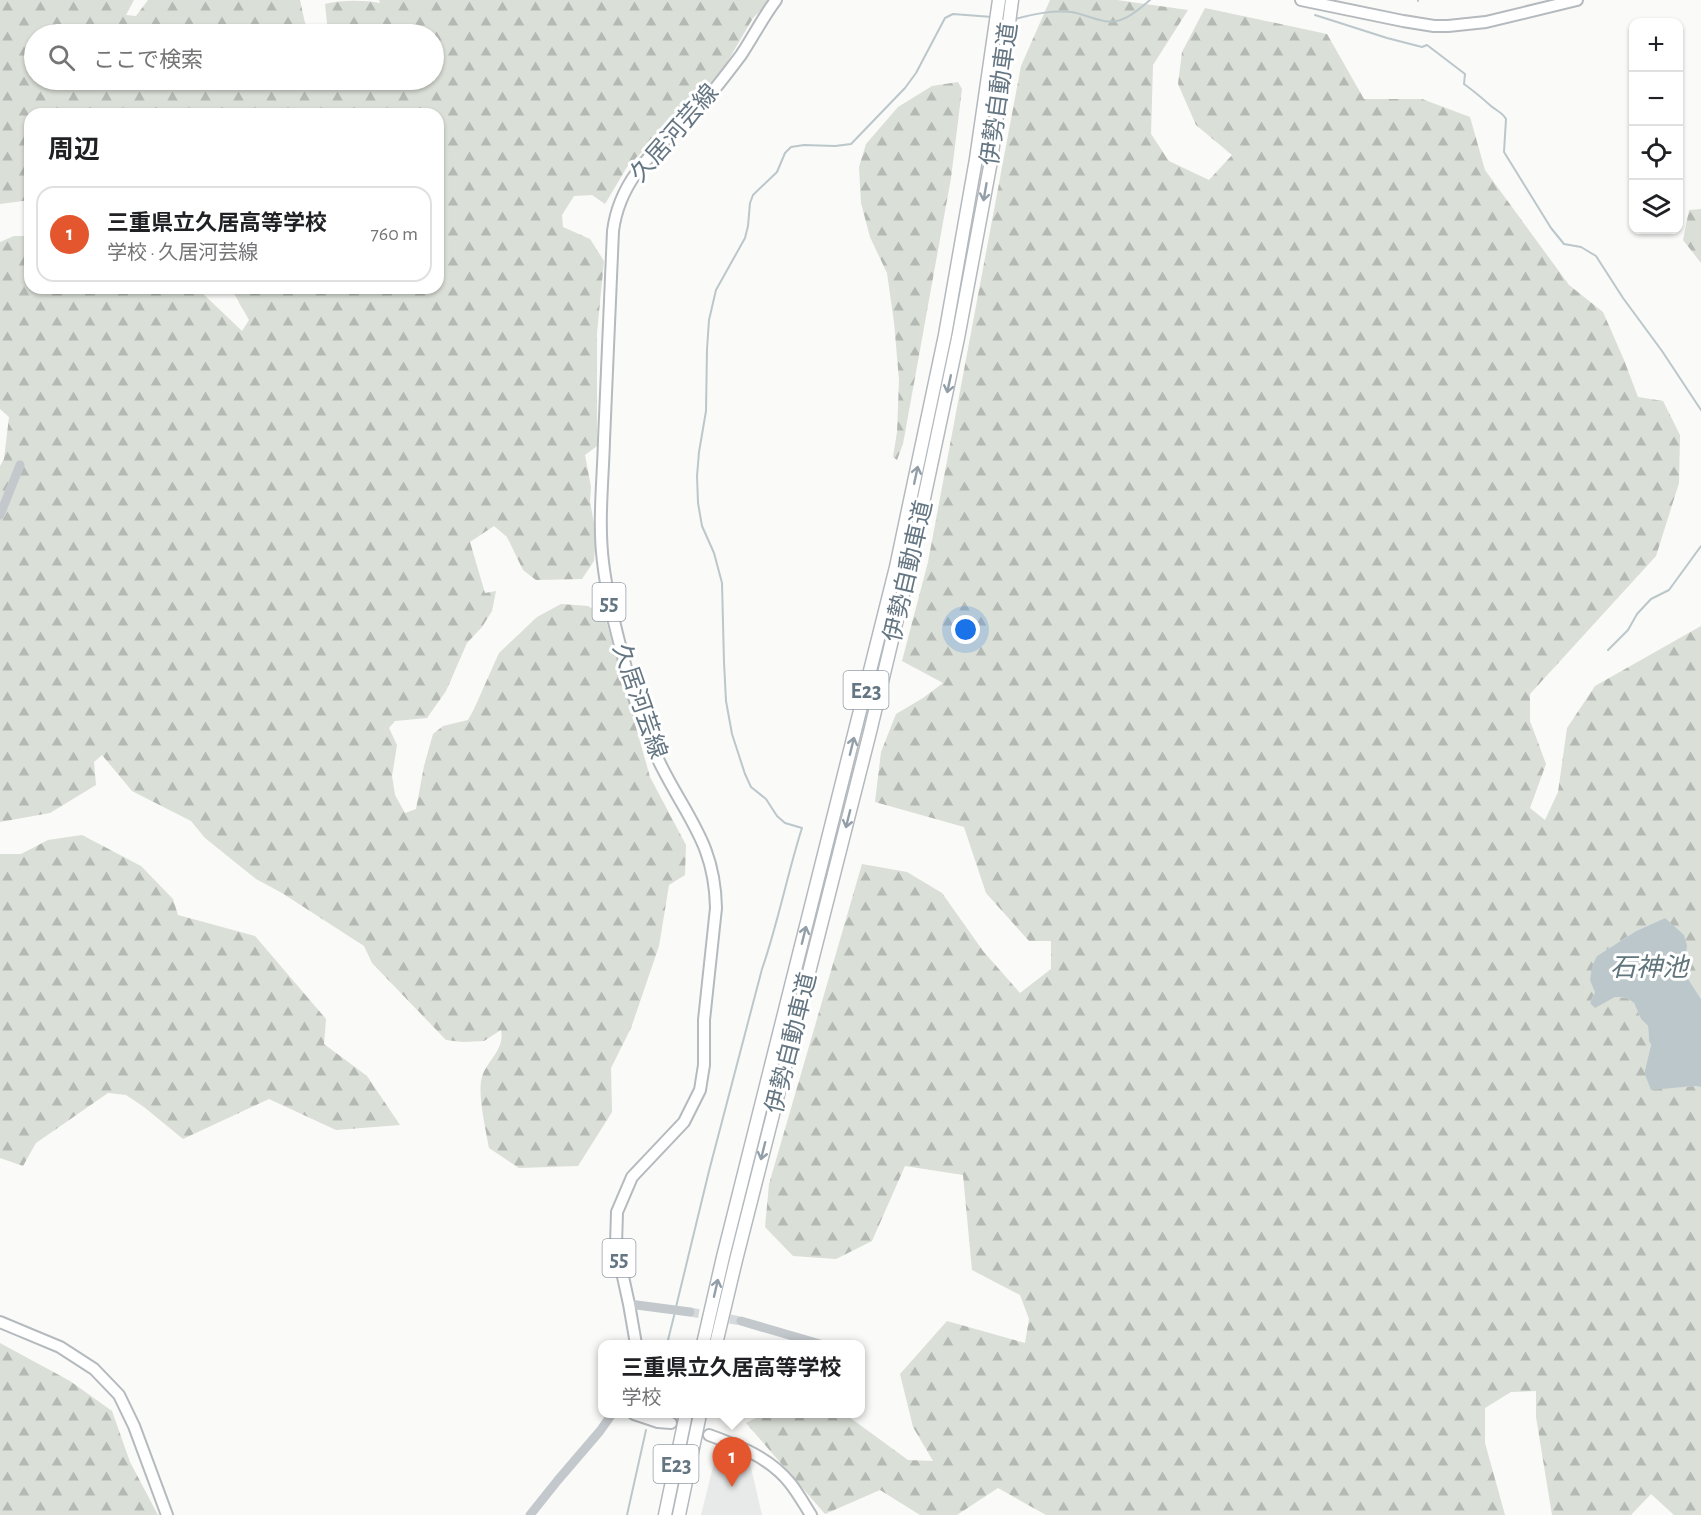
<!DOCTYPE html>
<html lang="ja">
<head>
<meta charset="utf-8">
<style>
  :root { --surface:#fff; --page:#f6f6f6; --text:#202124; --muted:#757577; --line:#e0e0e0; --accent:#e4572e }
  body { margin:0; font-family:"Alegreya Sans","Noto Sans JP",sans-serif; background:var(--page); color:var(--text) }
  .controls { position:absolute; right:18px; top:18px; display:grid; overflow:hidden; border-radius:12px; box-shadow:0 2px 4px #0004 }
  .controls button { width:54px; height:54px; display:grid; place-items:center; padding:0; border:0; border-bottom:2px solid var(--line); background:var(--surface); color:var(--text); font:30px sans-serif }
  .you { position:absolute; left:966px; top:630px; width:21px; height:21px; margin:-15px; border:4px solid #fff; border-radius:50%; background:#1a73e8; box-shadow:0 0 0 9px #1a73e833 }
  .badge { display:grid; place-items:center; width:39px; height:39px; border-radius:50%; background:var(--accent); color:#fff; font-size:20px; font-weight:700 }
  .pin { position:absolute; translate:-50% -50px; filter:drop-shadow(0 2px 3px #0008) }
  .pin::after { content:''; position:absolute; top:32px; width:21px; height:18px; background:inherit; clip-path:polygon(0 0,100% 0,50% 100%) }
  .popup { position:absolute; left:598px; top:1340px; width:267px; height:78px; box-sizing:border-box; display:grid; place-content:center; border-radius:12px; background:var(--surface); filter:drop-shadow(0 2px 4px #0005); font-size:20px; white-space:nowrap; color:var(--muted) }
  .popup b { font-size:22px; color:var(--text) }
  .popup::after { content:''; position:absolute; left:50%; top:100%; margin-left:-12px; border:12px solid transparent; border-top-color:var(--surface) }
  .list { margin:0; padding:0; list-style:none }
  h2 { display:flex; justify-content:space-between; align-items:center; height:78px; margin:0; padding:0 24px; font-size:26px }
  h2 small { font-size:20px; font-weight:400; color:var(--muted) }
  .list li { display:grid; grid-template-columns:39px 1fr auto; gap:18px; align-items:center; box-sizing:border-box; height:96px; margin:0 12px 12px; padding:0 12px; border:2px solid var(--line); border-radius:18px }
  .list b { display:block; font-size:22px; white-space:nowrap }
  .list p { margin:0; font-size:20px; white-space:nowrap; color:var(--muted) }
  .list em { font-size:20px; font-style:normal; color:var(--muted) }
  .icon { flex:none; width:33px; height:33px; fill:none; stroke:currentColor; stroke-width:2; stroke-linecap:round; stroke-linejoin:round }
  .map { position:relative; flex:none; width:1701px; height:1515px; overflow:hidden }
  .search { position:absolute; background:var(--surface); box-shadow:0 2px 4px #0004; left:24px; top:24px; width:420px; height:66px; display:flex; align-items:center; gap:15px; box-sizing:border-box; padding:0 21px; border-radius:33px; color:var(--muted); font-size:22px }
  .panel { position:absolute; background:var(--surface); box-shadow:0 2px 4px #0004; left:24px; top:108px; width:420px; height:186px; border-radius:18px }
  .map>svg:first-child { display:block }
  .built { fill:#e8e9e9 }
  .forest { fill:url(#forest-firs) }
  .water { fill:#bbc7cb }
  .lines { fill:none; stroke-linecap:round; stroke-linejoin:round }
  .stream { stroke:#bbc7cb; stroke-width:2 }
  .minor-tunnel { stroke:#d5d9db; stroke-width:9; stroke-dasharray:9 4.5; stroke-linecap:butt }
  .major-casing { stroke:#b5babe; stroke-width:14 }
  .highway-casing { stroke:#b4b9bd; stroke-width:15 }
  .minor { stroke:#c3c8cc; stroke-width:9 }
  .major { stroke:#fff; stroke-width:10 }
  .highway { stroke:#fff; stroke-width:12 }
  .oneway { stroke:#939fa8 }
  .labels { text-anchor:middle; stroke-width:6; stroke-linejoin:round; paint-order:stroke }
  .shield { fill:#fff; stroke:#939fa8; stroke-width:1.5 }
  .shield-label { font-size:22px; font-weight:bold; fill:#657683 }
  .street-label { font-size:24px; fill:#657683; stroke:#fff }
  .water-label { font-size:26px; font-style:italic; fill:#60757c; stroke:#fff }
</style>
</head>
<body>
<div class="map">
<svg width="1701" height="1515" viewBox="0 0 1701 1515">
  <defs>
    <pattern id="forest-firs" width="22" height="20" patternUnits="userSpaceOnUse" patternTransform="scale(1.5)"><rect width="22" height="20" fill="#dadfd7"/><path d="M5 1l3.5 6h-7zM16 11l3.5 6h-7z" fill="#b4b9b4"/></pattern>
  </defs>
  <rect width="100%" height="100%" fill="#fafaf8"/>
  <path class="built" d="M720,1439l29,20 13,56h-61z"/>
  <g class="forest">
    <path d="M0,0h134l-8,15 10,1 12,-16h152l5,23 14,11h-285v46h400v-46h-110l4,-2 -3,-28c16,-4 38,-4 55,-1l-1,-3h392l-18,18 -31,53 -95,96 -22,37 -13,-9 -18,1 -12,19 1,12 27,12 14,22 -7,72v113l-12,9 6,32 -1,14 6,34 -2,26 -12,18 -46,1 -13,-10 -16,-33 -13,-11 -24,16 15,51 11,-2 -4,20 -10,16 -15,16 -21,48 -19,27 -32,3 -6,7 8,17 -5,31 3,19 10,18 11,-4 8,-43 9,-32 10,-8 25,-6 6,-11 25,-56 38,-36 24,-13 27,2 17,11 45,160 36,68 -1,30 -16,10 -10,61 -28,82 -20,40 1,44 -34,54 -59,2 -30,-20c-3,-18 -12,-55 -7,-71 5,-17 23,-27 19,-47l-17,11 -21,1 -17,-2 -74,-77 -8,-17 -82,-53 -26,-14 -51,-41 -14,-17 -59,-30 -30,-36 -8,7 2,23 -46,28 -50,9v-356l4,-7 5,-42 -9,-8v-167l14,-6h16v52h167l45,43 7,-11 -18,-32h207v-174h-408v86l-30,4z"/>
    <path d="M1050,0h67l71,10 -35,55 -2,69 18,27 40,19 23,-25 -36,-30 -18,-41 4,-32 23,-44 122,26 37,65h58l48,18 15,53 84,115 34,27 21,48 14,37 25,4 17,34 -1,48 -23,73 -126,138v27l16,43 -16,44 15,12 13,-28 9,-64 28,-42 106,-60v373l-16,-25 2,-27 -22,-29 -29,13 -39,25 -2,36 -5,11 5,4 20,-10 12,1 7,5 7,16 7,7 1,15 2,4 -6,25v5l6,14 43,-3 7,1v428h-27l-23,-21 -20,21h-79l-16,-98v-26l-25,1 -26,16v35l20,72h-459l-48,-27 -41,27h-37l-40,-25 -55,24 -79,-91 17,-9h82l63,46 25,1 -20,-34 -13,-53 47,-53 78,22 4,-24 -9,-24 -48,-25 -9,-95 -58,-9 -33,75 -36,18 -43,-3 -28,-29 4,-43 93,-320 45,8 35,21 41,58 37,42 31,-24v-28h-22l-43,-48 -22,-66 -89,-25 6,-50 15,-38 27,-16 20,-15 -41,-22 26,-99 93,-496z"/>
    <path d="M958,82l4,7 -11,89 -48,266 -6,16 -4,-3 4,-25 2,-52 -5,-58 -7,-49 -17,-36 -9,-34 -2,-36 7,-23 32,-37 34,-21z"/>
    <path d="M1701,209v54l-18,-23 6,-30z"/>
    <path d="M82,835l59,31 32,33 5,16 77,21 71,83 -2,25 43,32 33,49 -64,5 -67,-31 -86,40 -39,-32 -18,-12 -18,-2 -72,50 -13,23 -23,-8v-304h21l27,-14z"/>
    <path d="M0,1343l70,38 42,30 18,51 28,53h-158z"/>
  </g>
  <path class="water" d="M1665,918l19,17 3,11 -2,28 16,25v88l-7,-1 -43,4 -6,-15v-5l6,-25 -2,-4 -1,-15 -7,-7 -7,-16 -7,-5 -12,-1 -20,11 -5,-5 5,-11 -5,-12 2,-14 5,-10 39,-25z"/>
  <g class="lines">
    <g class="stream">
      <path d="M1418,0v1"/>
      <path d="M1315,15l72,23 35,9 5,-2 38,29 -1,10c10,7 18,14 27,22 6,5 12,7 15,13l-2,33 47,76 13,16 17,3 15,9 27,42 39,53 39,59"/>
      <path d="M1015,19c19,-5 37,-9 57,-7 11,2 21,7 32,9 18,4 33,-10 46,-21"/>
      <path d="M1608,650l20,-20 9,-16 14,-15 18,-9 32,-44"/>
      <path d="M676,1307l33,-136 53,-202c16,-46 25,-94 40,-141l-17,-5 -8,-7 -11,-17 -15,-12 -6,-13 -13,-40 -6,-33 -2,-39 -2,-79 -8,-30 -12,-27 -4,-23 -1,-27 2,-24 7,-41 1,-62 2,-29 7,-30 29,-52 3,-12 2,-23 3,-8 24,-23 8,-19 6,-6 13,-2 31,1 16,-2 54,-56 11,-15 29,-55 8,-4 39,3"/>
      <path d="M667,1344l8,-32"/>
      <path d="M627,1515l19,-85"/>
    </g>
    <path class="minor-tunnel" d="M690,1312l51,9"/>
    <defs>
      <g id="major">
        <path d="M1301,0l102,21 31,5h14l38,-4 91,-22"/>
        <path d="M0,1322l60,25 34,22 25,26 15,31 33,89"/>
        <path d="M636,1344l-7,-40 -13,-59 1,-33 15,-35 52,-55 16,-32 4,-25v-45l12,-112c-1,-59 -24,-84 -50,-133 -19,-35 -32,-72 -41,-111 -9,-33 -18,-67 -22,-102 -5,-40 0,-82 1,-122 3,-70 6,-139 9,-209 8,-64 61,-94 100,-140 9,-11 19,-24 28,-36 12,-18 22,-38 35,-55"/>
        <path d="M634,1414l24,8 13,1"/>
        <path d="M709,1435c30,11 60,22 81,48 8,10 14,21 21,32"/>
      </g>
      <g id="highway">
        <path d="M703,1344l20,-87 173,-690 49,-232 31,-176 23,-159"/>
        <path d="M716,1344l20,-84 134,-528 39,-163 49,-231 33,-177 21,-161"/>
        <path d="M665,1515l21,-101"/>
        <path d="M679,1515l21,-101"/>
      </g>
    </defs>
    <use href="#major" class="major-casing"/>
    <use href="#highway" class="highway-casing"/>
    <g class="minor">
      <path d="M0,515l20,-50"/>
      <path d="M629,1304l61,8"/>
      <path d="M741,1321l79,23"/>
      <path d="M530,1515l28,-35 42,-49 12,-17"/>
    </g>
    <use href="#major" class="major"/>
    <use href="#highway" class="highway"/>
  </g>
  <defs><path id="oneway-shaft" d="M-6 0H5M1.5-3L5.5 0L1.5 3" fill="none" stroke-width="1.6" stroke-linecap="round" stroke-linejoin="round" transform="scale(1.5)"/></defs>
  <g class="oneway">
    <use href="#oneway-shaft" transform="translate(985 192) rotate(100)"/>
    <use href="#oneway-shaft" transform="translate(949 384) rotate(102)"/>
    <use href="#oneway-shaft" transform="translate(916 475) rotate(-78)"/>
    <use href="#oneway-shaft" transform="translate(852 746) rotate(-76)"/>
    <use href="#oneway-shaft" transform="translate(848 819) rotate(104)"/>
    <use href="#oneway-shaft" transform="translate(804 935) rotate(-76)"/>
    <use href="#oneway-shaft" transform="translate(763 1151) rotate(104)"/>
    <use href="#oneway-shaft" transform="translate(716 1288) rotate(-77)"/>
  </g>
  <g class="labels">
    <g class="shield">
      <rect x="592.5" y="583" width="33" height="38" rx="4.5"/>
      <rect x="843.5" y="671" width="45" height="38" rx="4.5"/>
      <rect x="602.5" y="1239" width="33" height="38" rx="4.5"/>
      <rect x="653.5" y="1445" width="45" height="38" rx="4.5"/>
    </g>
    <g class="shield-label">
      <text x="609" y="610">55</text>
      <text x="866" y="698">E23</text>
      <text x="619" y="1266">55</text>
      <text x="676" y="1472">E23</text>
    </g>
    <g class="street-label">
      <text transform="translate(999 94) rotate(-82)" y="8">伊勢自動車道</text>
      <text transform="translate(674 133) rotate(-49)" y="8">久居河芸線</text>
      <text transform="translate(908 571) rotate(-77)" y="8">伊勢自動車道</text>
      <text transform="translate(640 701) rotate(71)" y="8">久居河芸線</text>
      <text transform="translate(791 1043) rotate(-76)" y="8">伊勢自動車道</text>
    </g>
    <g class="water-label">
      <text x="1649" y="976">石神池</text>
    </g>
  </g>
</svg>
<div class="controls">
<button>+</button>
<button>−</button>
<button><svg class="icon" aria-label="locate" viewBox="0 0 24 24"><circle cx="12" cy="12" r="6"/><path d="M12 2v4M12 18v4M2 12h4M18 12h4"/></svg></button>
<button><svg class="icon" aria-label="layers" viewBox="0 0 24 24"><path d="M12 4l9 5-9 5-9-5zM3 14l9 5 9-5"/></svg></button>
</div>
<div class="you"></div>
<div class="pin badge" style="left:732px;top:1487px">1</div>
<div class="popup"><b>三重県立久居高等学校</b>学校</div>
<div class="search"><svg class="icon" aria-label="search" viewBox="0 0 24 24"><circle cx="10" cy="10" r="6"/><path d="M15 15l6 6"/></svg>ここで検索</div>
<section class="panel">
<h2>周辺<small></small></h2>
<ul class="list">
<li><span class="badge">1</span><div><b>三重県立久居高等学校</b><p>学校 · 久居河芸線</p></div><em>760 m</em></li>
</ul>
</section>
</div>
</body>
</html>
